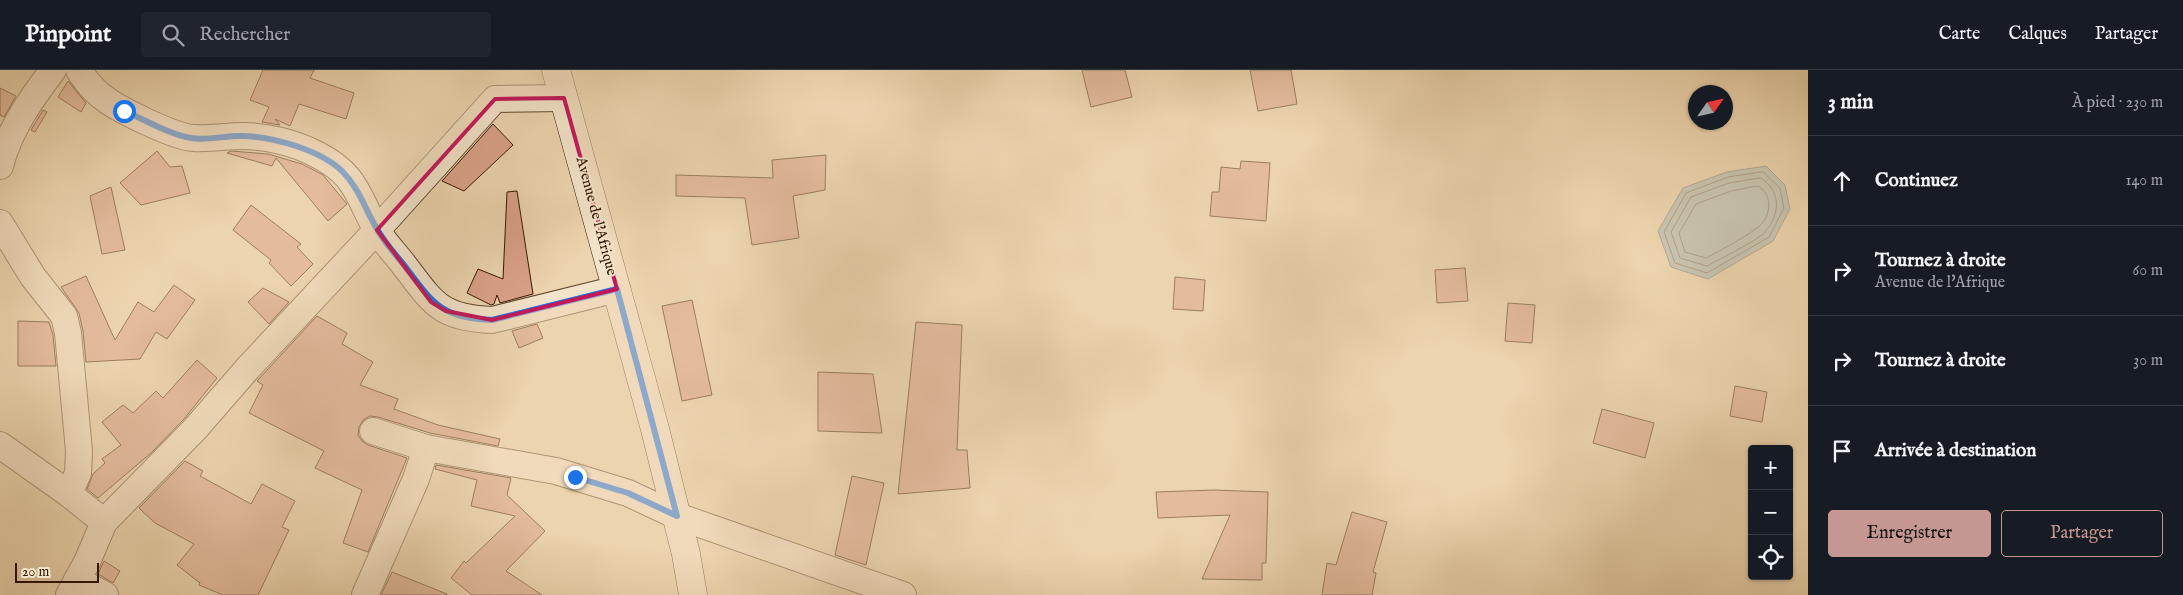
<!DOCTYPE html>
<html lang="fr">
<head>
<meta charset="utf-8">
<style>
  :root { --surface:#171b24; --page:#20242c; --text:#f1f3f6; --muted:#9ea1a6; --line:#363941; --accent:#c59692 }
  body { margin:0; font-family:"IM FELL English",serif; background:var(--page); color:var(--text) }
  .controls { position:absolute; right:15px; bottom:15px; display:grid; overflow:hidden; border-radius:5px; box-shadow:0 1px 4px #0004 }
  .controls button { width:45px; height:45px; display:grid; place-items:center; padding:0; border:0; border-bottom:1px solid var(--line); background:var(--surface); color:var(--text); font:25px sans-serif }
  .compass { position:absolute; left:1688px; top:15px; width:45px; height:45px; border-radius:50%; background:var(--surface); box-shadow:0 1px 4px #0004; rotate:56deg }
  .scale { position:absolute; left:15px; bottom:12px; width:84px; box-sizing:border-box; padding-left:5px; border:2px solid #351800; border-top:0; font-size:14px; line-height:18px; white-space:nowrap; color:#351800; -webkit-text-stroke:4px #f3e3ca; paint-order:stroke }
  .stop { position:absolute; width:15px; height:15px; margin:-11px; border:4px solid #1a73e8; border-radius:50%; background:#fff }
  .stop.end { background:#1a73e8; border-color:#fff; box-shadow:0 1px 5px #0008 }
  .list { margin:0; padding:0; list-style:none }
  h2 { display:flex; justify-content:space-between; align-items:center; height:65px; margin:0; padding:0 20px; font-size:21px }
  h2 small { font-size:16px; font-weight:400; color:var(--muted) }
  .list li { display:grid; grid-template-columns:32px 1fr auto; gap:15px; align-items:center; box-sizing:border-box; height:90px; padding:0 20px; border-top:1px solid var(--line) }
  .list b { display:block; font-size:19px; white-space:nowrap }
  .list p { margin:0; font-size:16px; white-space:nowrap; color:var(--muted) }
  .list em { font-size:16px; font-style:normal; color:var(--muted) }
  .actions { display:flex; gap:10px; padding:15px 20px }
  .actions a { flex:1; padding:11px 0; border:1px solid var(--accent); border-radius:5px; text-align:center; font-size:18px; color:var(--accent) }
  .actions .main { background:var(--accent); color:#111 }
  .icon { flex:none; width:28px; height:28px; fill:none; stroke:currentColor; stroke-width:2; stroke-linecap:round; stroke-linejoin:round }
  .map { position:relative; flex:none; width:1808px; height:525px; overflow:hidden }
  header { display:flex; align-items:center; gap:30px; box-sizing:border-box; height:70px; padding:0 25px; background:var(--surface); border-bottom:1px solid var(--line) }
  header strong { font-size:24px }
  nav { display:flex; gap:28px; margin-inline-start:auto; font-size:18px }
  .search { width:350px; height:45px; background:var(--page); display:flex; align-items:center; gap:12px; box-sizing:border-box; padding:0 18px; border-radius:5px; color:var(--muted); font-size:19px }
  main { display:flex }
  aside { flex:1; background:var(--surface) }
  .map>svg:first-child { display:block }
  .water { fill:#9fb5b6; stroke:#75766d }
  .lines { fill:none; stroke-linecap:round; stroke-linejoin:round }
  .shore { stroke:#6a665b; stroke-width:1 }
  .building { fill:#daa188; stroke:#351800 }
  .minor-casing { stroke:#63472c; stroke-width:28 }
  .secondary-casing { stroke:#351800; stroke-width:29 }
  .minor { stroke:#f3e3ca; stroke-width:26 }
  .secondary { stroke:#f3e3ca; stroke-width:28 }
  .route { stroke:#1a73e8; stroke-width:6 }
  .marked { fill:none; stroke:#c2185b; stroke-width:4; stroke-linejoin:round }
  .labels { text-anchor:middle; stroke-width:4; stroke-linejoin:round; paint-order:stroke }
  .street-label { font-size:15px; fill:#351800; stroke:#f3e3ca }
</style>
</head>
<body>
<header>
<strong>Pinpoint</strong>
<div class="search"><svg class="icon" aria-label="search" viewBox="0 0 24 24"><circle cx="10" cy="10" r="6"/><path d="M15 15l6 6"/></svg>Rechercher</div>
<nav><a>Carte</a><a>Calques</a><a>Partager</a></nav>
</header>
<main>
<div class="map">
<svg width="1808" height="525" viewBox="0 0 1808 525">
  <rect width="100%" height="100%" fill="#ecd4ae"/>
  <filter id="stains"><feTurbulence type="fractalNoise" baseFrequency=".004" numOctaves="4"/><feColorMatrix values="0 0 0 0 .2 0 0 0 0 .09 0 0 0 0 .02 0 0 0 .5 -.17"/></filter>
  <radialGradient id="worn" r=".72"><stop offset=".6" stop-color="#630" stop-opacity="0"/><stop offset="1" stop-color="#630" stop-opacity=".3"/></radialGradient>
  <path class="water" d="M1766,96l19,19 5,24 -17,32 -65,38 -37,-12 -13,-36 25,-43 44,-16z"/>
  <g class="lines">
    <g class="shore">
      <path d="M1763,102l17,16 4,20 -15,29 -62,36 -32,-10 -11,-31 22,-39 42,-16z"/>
      <path d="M1761,108c21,14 19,36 4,54 -7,8 -47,28 -58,34l-27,-8 -9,-26 20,-35 38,-14z"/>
      <path d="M1758,116c17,10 12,33 -1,42 -16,12 -35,21 -51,30l-21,-6 -6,-19 17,-29 35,-13z"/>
    </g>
  </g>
  <g class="building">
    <path d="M263,0h51l-4,8 44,15 -8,26 -47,-15 -9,22 -15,-7 5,6 -18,-3 7,-15 -19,-7z"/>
    <path d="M1082,0h43l7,27 -41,10z"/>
    <path d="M1250,0h41l6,34 -39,7z"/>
    <path d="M68,11l18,22 -5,9 -23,-15z"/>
    <path d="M0,18l16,8 -12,21 -4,-2z"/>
    <path d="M43,40l4,2 -12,20 -4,-2z"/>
    <path d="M493,54l20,21 -49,46 -22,-10z"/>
    <path d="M157,81l13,16 12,-1 8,27 -49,12 -21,-22z"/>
    <path d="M231,81l37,3 34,10 21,11 24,29 -19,17 -52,-63 -4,8 -45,-13z"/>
    <path d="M826,85l-1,35 -32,6 6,42 -47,7 -7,-47 -69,-2v-21l97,3 -1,-18z"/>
    <path d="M1241,91l29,2 -4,58 -56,-5 2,-24h7l2,-25 19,2z"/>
    <path d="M111,117l14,63 -23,4 -12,-58z"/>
    <path d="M517,121l16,103 -33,9 -3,-8 -3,9 -3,1 -24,-12 11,-24 25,10 4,-87z"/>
    <path d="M251,135l50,39 -4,3 16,17 -22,22 -22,-23 2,-3 -38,-30z"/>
    <path d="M1465,198l3,33 -31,2 -2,-33z"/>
    <path d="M86,206l29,64 23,-38 16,10 20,-27 21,15 -28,39 -11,-7 -16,27 -54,3 -3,-31 -4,-18 -18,-26z"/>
    <path d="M1175,207l30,3 -2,31 -30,-2z"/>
    <path d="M263,218l26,14 -20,22 -21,-22z"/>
    <path d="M692,230l20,95 -30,6 -20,-95z"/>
    <path d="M1508,233l27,2 -3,38 -27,-2z"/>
    <path d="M317,246l30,17 -5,11 31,18 -13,23 38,14 -4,10 44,16 62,14 -2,7 -68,-13 -52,-16 -8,-1 -7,4 -4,7 -1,8 4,6 6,4 39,13 -39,94 -25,-9 19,-53 -47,-22 9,-17 -75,-38 14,-28 -6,-4z"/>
    <path d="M18,251l31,1 4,13 3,31h-38z"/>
    <path d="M916,252l46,3 -5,125h10l3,38 -72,6z"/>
    <path d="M537,254l6,14 -24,10 -7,-17z"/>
    <path d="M197,290l20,18 -33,41 -33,34 -53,45 -11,-9 6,-15 12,-11 -3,-4 19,-14 -19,-23 21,-17 10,8 23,-22 7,7z"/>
    <path d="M818,302l55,2 9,59 -64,-2z"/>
    <path d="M1735,316l32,6 -5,30 -32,-6z"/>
    <path d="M1602,339l52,14 -9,35 -52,-15z"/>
    <path d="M185,391l18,10 -3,5 51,28 11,-20 33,17 -13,26 7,3 -31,65h-35l-24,-10 1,-2 -23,-18 17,-21 -39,-21 -16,-15z"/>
    <path d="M436,395l75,13 -4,17 38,36 -39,40 36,24h-70l-21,-17 13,-17 2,2 49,-47 -44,-10 6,-26 -42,-11z"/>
    <path d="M852,406l32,7 -18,82 -31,-10z"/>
    <path d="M1214,420l54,2 -2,71h-4v17l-60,-1 28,-64 -72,3 -2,-26z"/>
    <path d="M1352,442l35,10 -14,50 3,1 -4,22h-50l5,-32 9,2z"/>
    <path d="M104,491l16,10 -7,12 -15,-9z"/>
    <path d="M392,502l55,22v1h-66z"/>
  </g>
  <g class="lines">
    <defs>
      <g id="minor">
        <path d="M79,0c5,9 16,22 25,28 15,12 71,39 89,40 17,1 33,-2 50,-2 24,0 52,7 73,18 40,20 41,40 60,75 8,13 19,24 28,36 29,38 36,53 88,55l125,-31"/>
        <path d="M0,96c9,-36 31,-67 53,-96"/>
        <path d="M0,153l33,54 31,39 4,17 11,118 -1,22 -9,21"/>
        <path d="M373,361l53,17"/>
        <path d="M0,375l69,49 35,28"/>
        <path d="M77,510l28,15"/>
        <path d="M69,525l18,-33 17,-40 91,-93 53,-61 129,-138 118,-131 69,-1"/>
        <path d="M365,525l51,-116 10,-31 130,23 72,22 49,23 226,79"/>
      </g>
      <path id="secondary" d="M556,0l99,359 31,125 7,41"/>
    </defs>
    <use href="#minor" class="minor-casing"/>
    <use href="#secondary" class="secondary-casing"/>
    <use href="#minor" class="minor"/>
    <use href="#secondary" class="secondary"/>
  </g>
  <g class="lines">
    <path class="route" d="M124,41c22,9 44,23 67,27 17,3 36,-3 53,-2 30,1 76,14 98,35 17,17 23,38 35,58 7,13 18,25 27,36 29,38 36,53 88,55l125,-31 60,227 -49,-23 -53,-16"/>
  </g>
  <path d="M0 0H1808V525H0ZM564,28l53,191 -125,31 -46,-9 -15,-9 -54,-72 118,-131z" fill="#ecd4ae" fill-opacity=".55" fill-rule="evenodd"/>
  <path class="marked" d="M564,28l53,191 -125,31 -46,-9 -15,-9 -54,-72 118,-131z"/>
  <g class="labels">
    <g class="street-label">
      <text transform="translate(597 146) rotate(75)" y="5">Avenue de l'Afrique</text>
    </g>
  </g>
  <rect width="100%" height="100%" filter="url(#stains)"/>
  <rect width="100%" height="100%" fill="url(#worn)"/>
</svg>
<div class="controls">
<button>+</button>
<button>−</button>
<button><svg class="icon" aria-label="locate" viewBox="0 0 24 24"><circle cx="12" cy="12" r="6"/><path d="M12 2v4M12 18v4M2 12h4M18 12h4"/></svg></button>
</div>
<svg class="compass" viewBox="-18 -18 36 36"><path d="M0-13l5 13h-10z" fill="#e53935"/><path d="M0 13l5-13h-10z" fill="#9ea1a6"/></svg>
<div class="scale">20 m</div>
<div class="stop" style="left:124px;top:41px"></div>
<div class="stop end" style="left:575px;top:407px"></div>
</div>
<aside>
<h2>3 min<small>À pied · 230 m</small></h2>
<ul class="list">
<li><svg class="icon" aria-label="ahead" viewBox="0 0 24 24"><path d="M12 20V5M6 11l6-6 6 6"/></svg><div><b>Continuez</b></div><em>140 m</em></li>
<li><svg class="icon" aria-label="right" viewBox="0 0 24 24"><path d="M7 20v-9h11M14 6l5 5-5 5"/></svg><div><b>Tournez à droite</b><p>Avenue de l'Afrique</p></div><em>60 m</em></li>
<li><svg class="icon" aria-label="right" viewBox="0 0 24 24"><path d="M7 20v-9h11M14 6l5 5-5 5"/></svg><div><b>Tournez à droite</b></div><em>30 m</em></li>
<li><svg class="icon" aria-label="arrive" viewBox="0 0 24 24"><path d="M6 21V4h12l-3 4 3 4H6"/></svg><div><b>Arrivée à destination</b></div></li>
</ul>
<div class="actions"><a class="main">Enregistrer</a><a>Partager</a></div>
</aside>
</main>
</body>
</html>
